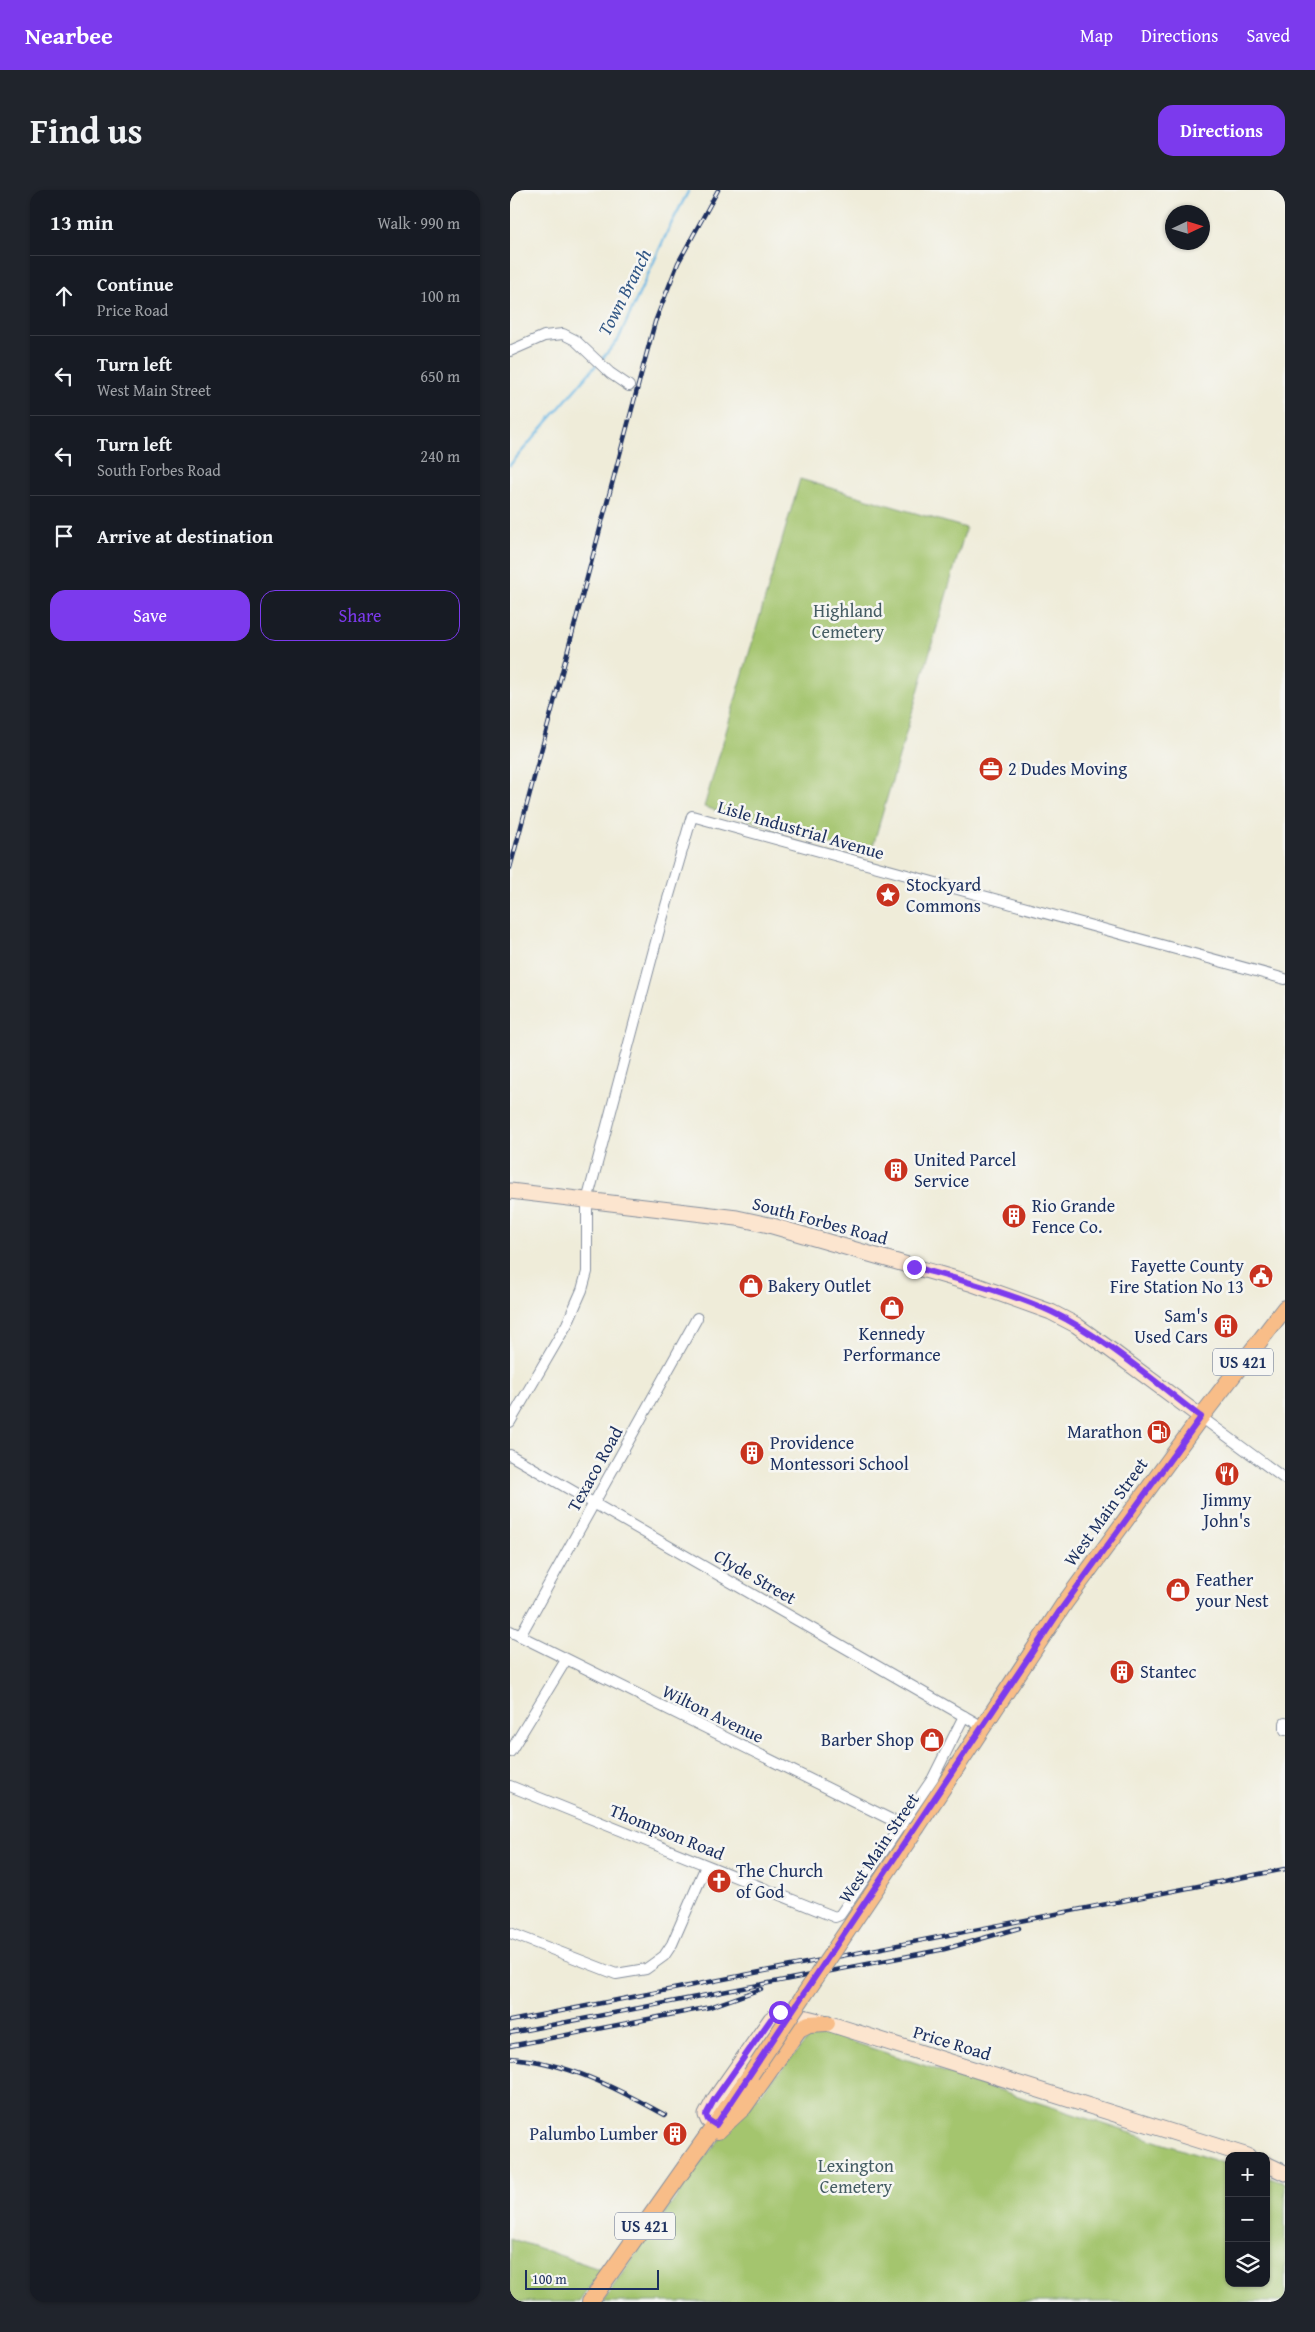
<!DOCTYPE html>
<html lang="en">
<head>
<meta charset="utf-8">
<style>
  :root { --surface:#171b24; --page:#20242c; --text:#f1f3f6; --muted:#9ea1a6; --line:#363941; --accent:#7c3aed }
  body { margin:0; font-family:"Gentium Book Plus",serif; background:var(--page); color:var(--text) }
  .controls { position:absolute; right:15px; bottom:15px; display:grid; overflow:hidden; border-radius:10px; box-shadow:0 1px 4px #0004 }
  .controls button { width:45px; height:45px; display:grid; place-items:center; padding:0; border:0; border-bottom:1px solid var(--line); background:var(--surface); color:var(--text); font:25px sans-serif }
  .compass { position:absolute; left:655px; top:15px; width:45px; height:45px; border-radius:50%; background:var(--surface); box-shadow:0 1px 4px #0004; rotate:86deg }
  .scale { position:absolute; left:15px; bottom:12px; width:134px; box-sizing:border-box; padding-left:5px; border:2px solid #1b2f5e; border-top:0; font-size:14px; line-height:18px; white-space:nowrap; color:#1b2f5e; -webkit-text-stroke:4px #f6f6f2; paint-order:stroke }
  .stop { position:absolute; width:15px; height:15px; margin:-11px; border:4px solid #7c3aed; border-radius:50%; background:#fff }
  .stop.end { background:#7c3aed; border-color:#fff; box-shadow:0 1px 5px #0008 }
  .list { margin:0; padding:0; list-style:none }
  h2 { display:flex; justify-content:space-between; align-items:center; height:65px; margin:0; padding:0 20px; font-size:21px }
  h2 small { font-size:16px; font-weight:400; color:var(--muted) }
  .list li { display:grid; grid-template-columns:32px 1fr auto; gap:15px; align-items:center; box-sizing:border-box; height:80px; padding:0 20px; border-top:1px solid var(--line) }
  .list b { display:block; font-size:19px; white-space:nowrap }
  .list p { margin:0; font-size:16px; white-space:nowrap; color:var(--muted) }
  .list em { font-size:16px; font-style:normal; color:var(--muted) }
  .actions { display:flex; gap:10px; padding:15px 20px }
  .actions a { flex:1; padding:11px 0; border:1px solid var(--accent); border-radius:15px; text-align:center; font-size:18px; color:var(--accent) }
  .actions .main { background:var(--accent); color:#fff }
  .icon { flex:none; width:28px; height:28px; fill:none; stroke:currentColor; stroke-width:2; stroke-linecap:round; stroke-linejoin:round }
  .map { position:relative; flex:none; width:775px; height:2112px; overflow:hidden; border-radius:15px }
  header { display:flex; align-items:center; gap:30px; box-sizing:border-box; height:70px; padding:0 25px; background:var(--accent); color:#fff }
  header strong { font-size:24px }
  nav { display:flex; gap:28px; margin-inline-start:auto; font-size:18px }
  .intro { display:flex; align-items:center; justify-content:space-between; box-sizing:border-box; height:120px; padding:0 30px }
  h1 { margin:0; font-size:35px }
  .button { padding:12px 22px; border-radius:15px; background:var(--accent); color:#fff; font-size:18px; font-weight:700 }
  main { display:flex; gap:30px; padding:0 30px }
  aside { flex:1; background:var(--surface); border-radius:15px; box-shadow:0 1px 4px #0004 }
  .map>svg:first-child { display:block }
  .green { fill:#a4c56e; stroke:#607a66 }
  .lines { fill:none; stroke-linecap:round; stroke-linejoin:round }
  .stream { stroke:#6ab7e4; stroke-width:2.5 }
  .street-casing { stroke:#858e9c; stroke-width:12 }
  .secondary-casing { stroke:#858e9c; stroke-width:17 }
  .primary-casing { stroke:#858e9c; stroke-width:18 }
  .street { stroke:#fff; stroke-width:10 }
  .secondary { stroke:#fce5cf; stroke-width:15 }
  .primary { stroke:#f8bd88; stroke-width:16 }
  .rail-casing { stroke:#1b2f5e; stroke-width:4.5 }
  .rail { stroke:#f6f6f2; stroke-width:2.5; stroke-dasharray:8; stroke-linecap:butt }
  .primary-bridge-casing { stroke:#858e9c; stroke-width:18; stroke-linecap:butt }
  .primary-bridge { stroke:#f8bd88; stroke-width:16 }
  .route { stroke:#7c3aed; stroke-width:6 }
  .labels { text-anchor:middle; stroke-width:5; stroke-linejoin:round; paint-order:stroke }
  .shield { fill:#f6f6f2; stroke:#5d6b8a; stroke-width:1 }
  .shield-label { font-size:16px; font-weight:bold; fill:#1b2f5e }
  .park-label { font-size:18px; fill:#445c63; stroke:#f6f6f2 }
  .poi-label { font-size:18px; fill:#1b2f5e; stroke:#f6f6f2; text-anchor:start }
  .street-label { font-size:18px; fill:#1b2f5e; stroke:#f6f6f2 }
  .water-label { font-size:19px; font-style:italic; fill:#335886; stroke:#f6f6f2 }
</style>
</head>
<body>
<header>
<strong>Nearbee</strong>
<nav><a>Map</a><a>Directions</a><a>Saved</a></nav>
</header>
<div class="intro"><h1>Find us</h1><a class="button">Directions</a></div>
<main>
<aside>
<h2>13 min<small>Walk · 990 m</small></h2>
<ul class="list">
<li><svg class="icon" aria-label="ahead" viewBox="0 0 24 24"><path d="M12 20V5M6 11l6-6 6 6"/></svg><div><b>Continue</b><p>Price Road</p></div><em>100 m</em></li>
<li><svg class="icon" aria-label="left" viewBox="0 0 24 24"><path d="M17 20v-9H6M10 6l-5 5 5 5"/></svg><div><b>Turn left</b><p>West Main Street</p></div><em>650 m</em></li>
<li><svg class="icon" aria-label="left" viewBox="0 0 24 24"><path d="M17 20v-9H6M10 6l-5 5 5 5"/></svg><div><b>Turn left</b><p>South Forbes Road</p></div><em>240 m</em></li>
<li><svg class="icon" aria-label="arrive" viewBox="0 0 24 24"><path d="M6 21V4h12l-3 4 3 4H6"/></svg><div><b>Arrive at destination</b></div></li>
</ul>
<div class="actions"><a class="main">Save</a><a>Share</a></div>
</aside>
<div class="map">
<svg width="775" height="2112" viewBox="0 0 775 2112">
  <rect width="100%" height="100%" fill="#f6f6f2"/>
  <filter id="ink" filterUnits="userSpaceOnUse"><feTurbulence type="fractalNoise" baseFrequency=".02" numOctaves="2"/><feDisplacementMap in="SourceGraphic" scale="10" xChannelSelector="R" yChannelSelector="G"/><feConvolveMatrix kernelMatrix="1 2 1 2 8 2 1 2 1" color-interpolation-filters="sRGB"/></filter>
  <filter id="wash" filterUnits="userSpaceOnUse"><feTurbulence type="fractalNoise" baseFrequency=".0096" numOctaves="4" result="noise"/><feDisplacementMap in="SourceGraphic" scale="20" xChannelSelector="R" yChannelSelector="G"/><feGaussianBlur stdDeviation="1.12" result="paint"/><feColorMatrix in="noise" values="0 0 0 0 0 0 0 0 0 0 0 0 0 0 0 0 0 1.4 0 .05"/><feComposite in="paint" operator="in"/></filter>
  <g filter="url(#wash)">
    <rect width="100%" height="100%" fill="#efecd9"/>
    <g class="green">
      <path d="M290,289l166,49 -96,328 -166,-49z"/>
      <path d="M306,1840l413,135v118h37v-106l19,6v119h-683l106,-149z"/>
      <path d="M0,2048l92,32 -23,32h-69z"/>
    </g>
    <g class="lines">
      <g class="stream">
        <path d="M91,170l17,-20 52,-114 19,-36"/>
        <path d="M0,275l87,-101"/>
      </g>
    </g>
  </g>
  <g filter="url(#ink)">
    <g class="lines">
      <defs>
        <g id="street">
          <path d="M0,161l34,-15 19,-2 12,6 35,33 19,13"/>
          <path d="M691,1227l84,62"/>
          <path d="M0,1232l57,-98 15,-34 5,-18v-71l74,-278 31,-107 593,163"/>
          <path d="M0,1265l473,272"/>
          <path d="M0,1441l392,194"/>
          <path d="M10,1446l177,-318"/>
          <path d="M775,1533v7"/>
          <path d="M0,1562l56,-92"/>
          <path d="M0,1596l325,131 5,-2 93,-137 31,-62"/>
          <path d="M0,1743l106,41 30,-5 18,-13 8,-12 34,-78"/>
        </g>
        <g id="secondary">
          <path d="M0,1001l227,27 32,7 201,58 81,29 25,13 28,20 97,72"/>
          <path d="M206,1935l-8,-5 -2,-5 8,-15 57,-81 9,-6h7l40,10 421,133"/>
          <path d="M756,1974l19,9"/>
        </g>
        <g id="primary">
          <path d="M407,1637l147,-223 137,-187 84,-109"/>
          <path d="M208,1941l26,-24 55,-78 10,-5 18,-1"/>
          <path d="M80,2112l161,-228"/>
        </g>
      </defs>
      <use href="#street" class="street-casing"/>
      <use href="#secondary" class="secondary-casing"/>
      <use href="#primary" class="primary-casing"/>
      <use href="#street" class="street"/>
      <use href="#secondary" class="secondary"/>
      <use href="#primary" class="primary"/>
      <defs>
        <g id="rail">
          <path d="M0,678l145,-546 23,-59 40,-73"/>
          <path d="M0,1831l775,-152"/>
          <path d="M0,1843l435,-84 74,-21"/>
          <path d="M0,1856l200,-39 51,-18"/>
          <path d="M0,1868c57,4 106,30 155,57"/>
        </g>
      </defs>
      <use href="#rail" class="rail-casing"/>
      <use href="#rail" class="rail"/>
      <defs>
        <path id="primary-bridge" d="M241,1884l166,-247"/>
      </defs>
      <use href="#primary-bridge" class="primary-bridge-casing"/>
      <use href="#primary-bridge" class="primary-bridge"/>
    </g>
  </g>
  <g class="lines" filter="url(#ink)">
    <path class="route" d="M270,1822l-9,7 -57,81 -8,15 2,5 8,5 343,-513 142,-195c-46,-35 -98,-81 -149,-105 -44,-20 -92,-32 -138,-45"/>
  </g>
  <defs>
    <symbol id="office-disc" viewBox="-11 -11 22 22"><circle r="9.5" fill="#c8321e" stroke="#f6f6f2"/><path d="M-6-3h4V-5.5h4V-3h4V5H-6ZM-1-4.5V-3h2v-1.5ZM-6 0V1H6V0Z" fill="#fff"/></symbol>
    <symbol id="sight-disc" viewBox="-11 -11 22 22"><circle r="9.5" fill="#c8321e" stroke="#f6f6f2"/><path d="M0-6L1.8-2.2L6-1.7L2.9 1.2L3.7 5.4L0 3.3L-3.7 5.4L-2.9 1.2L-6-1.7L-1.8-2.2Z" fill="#fff"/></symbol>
    <symbol id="building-disc" viewBox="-11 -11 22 22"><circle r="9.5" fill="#c8321e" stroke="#f6f6f2"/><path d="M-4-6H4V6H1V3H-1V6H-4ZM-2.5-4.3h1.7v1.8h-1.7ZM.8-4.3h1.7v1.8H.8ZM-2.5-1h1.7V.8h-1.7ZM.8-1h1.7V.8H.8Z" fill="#fff"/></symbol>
    <symbol id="civic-disc" viewBox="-11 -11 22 22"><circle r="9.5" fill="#c8321e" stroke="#f6f6f2"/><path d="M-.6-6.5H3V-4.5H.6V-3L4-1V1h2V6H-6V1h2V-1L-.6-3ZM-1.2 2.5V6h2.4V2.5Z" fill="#fff"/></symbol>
    <symbol id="shop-disc" viewBox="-11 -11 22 22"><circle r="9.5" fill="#c8321e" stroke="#f6f6f2"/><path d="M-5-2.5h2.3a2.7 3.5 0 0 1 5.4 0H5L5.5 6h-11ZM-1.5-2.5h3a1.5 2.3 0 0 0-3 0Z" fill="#fff"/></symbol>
    <symbol id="fuel-disc" viewBox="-11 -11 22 22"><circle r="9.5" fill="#c8321e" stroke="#f6f6f2"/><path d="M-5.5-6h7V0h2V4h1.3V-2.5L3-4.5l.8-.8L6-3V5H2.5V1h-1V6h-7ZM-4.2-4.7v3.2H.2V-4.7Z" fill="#fff"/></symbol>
    <symbol id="restaurant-disc" viewBox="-11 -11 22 22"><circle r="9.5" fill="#c8321e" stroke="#f6f6f2"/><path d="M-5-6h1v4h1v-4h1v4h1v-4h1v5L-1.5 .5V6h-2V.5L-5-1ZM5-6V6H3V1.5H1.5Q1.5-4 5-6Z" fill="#fff"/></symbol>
    <symbol id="church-disc" viewBox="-11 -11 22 22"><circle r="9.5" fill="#c8321e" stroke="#f6f6f2"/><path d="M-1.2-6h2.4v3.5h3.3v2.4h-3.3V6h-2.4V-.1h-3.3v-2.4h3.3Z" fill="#fff"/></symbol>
  </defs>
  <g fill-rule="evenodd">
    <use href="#office-disc" x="467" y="565" width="28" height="28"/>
    <use href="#sight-disc" x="364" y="691" width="28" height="28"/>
    <use href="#building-disc" x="372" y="966" width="28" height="28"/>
    <use href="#building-disc" x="490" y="1012" width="28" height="28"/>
    <use href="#civic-disc" x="737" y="1072" width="28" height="28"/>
    <use href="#shop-disc" x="227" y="1082" width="28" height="28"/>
    <use href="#shop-disc" x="368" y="1104" width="28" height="28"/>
    <use href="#building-disc" x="702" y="1122" width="28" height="28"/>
    <use href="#fuel-disc" x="635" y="1228" width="28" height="28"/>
    <use href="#building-disc" x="228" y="1249" width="28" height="28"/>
    <use href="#restaurant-disc" x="703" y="1270" width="28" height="28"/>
    <use href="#shop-disc" x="654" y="1386" width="28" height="28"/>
    <use href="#building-disc" x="598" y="1468" width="28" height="28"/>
    <use href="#shop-disc" x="408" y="1536" width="28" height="28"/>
    <use href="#church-disc" x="195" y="1677" width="28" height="28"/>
    <use href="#building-disc" x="151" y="1930" width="28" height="28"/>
  </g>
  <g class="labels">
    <g class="shield">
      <rect x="703" y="1158.5" width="60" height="27" rx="4"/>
      <rect x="105" y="2022.5" width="60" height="27" rx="4"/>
    </g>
    <g class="shield-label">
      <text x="733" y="1178">US 421</text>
      <text x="135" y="2042">US 421</text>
    </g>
    <g class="park-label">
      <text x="338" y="427">Highland<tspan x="338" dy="21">Cemetery</tspan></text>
      <text x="346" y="1982">Lexington<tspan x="346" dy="21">Cemetery</tspan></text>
    </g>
    <g class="poi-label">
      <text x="498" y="585">2 Dudes Moving</text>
      <text x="396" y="701">Stockyard<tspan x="396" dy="21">Commons</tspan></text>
      <text x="404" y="976">United Parcel<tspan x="404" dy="21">Service</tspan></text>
      <text x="522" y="1022">Rio Grande<tspan x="522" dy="21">Fence Co.</tspan></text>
      <text x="734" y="1082" text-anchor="end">Fayette County<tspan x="734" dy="21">Fire Station No 13</tspan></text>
      <text x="258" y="1102">Bakery Outlet</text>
      <text x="698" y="1132" text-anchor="end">Sam's<tspan x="698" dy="21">Used Cars</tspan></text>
      <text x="382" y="1150" text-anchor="middle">Kennedy<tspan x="382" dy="21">Performance</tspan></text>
      <text x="632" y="1248" text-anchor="end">Marathon</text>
      <text x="260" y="1259">Providence<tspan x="260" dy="21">Montessori School</tspan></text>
      <text x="717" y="1316" text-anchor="middle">Jimmy<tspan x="717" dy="21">John's</tspan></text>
      <text x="686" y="1396">Feather<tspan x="686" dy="21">your Nest</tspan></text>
      <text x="630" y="1488">Stantec</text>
      <text x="404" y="1556" text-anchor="end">Barber Shop</text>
      <text x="226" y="1687">The Church<tspan x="226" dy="21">of God</tspan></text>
      <text x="148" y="1950" text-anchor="end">Palumbo Lumber</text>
    </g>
    <g class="street-label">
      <text transform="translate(291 640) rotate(16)" y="6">Lisle Industrial Avenue</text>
      <text transform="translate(310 1031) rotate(15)" y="6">South Forbes Road</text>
      <text transform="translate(85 1279) rotate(-61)" y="6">Texaco Road</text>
      <text transform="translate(596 1322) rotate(-54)" y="6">West Main Street</text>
      <text transform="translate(245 1387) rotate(30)" y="6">Clyde Street</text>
      <text transform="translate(203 1524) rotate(26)" y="6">Wilton Avenue</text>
      <text transform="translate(157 1642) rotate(22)" y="6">Thompson Road</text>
      <text transform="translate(369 1658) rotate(-56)" y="6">West Main Street</text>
      <text transform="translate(442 1853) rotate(17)" y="6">Price Road</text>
    </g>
    <g class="water-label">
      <text transform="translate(114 102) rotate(-63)" y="7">Town Branch</text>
    </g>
  </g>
</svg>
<div class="controls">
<button>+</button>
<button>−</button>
<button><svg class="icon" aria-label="layers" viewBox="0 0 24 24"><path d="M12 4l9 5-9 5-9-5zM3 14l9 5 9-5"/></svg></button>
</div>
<svg class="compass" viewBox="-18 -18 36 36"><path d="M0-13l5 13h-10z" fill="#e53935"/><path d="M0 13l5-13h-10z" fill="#9ea1a6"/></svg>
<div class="scale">100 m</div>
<div class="stop" style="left:270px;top:1822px"></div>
<div class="stop end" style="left:404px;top:1077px"></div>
</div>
</main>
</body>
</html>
